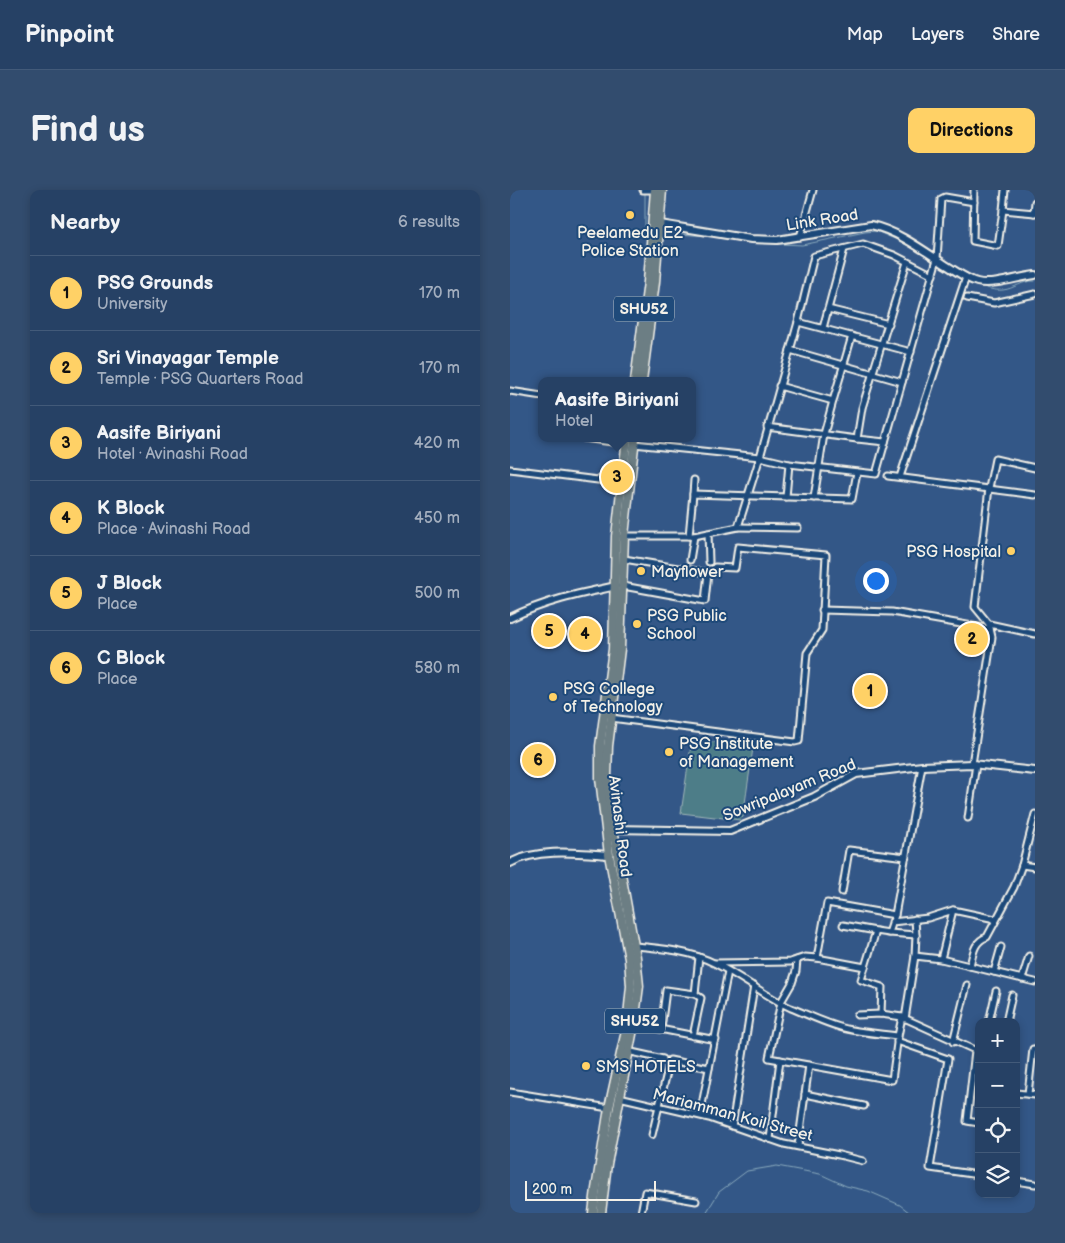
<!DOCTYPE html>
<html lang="en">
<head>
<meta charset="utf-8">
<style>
  :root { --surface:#264165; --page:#324c6e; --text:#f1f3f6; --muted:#a4afbf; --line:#425a79; --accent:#ffd166 }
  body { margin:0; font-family:"Balsamiq Sans",sans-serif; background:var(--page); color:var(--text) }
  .controls { position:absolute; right:15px; bottom:15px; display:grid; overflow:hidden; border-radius:10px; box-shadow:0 2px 8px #0003 }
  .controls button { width:45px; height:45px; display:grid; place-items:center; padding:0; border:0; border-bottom:1px solid var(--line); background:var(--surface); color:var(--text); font:25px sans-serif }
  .scale { position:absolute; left:15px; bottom:12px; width:131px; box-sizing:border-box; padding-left:5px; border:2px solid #f4f1e8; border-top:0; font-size:14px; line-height:18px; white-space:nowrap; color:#f4f1e8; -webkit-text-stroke:4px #1f4a7a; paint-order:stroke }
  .you { position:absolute; left:365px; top:390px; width:18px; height:18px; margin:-12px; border:4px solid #fff; border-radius:50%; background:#1a73e8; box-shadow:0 0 0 8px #1a73e833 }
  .badge { display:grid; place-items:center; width:32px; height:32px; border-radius:50%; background:var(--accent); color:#111; font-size:16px; font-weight:700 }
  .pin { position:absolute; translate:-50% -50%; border:2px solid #fff; box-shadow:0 1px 5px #0006 }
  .popup { position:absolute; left:28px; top:187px; width:158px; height:65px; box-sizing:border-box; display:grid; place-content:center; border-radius:10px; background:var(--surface); filter:drop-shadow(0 1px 4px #0005); font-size:16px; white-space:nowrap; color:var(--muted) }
  .popup b { font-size:19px; color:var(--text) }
  .popup::after { content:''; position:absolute; left:50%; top:100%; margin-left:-10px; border:10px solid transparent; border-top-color:var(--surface) }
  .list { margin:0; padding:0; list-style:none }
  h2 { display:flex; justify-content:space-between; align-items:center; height:65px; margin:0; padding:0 20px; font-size:21px }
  h2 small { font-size:16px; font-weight:400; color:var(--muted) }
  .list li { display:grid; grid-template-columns:32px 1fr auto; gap:15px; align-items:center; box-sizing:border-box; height:75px; padding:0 20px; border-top:1px solid var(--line) }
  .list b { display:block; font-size:19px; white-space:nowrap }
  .list p { margin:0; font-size:16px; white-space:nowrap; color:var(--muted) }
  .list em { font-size:16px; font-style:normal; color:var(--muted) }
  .icon { flex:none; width:28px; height:28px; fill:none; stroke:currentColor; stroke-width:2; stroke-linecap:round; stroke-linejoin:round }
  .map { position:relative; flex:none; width:525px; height:1023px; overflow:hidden; border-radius:10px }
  header { display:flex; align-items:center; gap:30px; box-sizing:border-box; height:70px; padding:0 25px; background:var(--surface); border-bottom:1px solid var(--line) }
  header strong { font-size:24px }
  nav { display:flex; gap:28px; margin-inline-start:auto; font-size:18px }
  .intro { display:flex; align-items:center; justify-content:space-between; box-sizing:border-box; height:120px; padding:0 30px }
  h1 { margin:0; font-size:35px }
  .button { padding:12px 22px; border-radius:10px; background:var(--accent); color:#111; font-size:18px; font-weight:700 }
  main { display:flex; gap:30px; padding:0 30px }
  aside { flex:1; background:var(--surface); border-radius:10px; box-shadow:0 2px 8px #0003 }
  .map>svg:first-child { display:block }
  .green { fill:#4e7d88; stroke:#a1b7b8 }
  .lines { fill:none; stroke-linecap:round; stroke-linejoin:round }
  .stream { stroke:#8aaabd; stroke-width:1 }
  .minor-casing { stroke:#f4f1e8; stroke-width:9 }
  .tertiary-casing { stroke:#f4f1e8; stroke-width:10 }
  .primary-casing { stroke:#f4f1e8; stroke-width:11 }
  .minor { stroke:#1f4a7a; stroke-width:5 }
  .tertiary { stroke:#1f4a7a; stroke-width:6 }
  .primary { stroke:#6c7e84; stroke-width:8 }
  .poi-dot { fill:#ffd166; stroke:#1f4a7a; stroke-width:2 }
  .labels { text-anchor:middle; stroke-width:4; stroke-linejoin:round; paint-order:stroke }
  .shield { fill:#1f4a7a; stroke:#b4bfc7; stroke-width:1 }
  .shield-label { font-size:15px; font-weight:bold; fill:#f4f1e8 }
  .street-label { font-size:16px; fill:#f4f1e8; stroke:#1f4a7a }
  .poi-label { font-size:16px; fill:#f4f1e8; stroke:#1f4a7a; text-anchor:start }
</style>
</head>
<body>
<header>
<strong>Pinpoint</strong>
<nav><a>Map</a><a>Layers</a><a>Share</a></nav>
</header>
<div class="intro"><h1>Find us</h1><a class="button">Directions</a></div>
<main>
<aside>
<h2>Nearby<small>6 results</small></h2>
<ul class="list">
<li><span class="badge">1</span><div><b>PSG Grounds</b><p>University</p></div><em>170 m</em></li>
<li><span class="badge">2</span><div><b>Sri Vinayagar Temple</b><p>Temple · PSG Quarters Road</p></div><em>170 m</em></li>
<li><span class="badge">3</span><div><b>Aasife Biriyani</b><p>Hotel · Avinashi Road</p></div><em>420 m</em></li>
<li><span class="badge">4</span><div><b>K Block</b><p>Place · Avinashi Road</p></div><em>450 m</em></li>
<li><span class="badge">5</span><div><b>J Block</b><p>Place</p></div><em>500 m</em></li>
<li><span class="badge">6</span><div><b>C Block</b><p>Place</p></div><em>580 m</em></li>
</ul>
</aside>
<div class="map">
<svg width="525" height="1023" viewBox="0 0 525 1023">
  <rect width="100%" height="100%" fill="#335787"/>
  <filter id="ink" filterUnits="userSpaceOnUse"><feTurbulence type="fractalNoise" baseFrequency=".02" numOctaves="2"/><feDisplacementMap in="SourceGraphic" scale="10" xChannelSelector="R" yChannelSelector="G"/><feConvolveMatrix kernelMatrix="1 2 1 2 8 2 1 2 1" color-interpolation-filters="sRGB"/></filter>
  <g filter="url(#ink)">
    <path class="green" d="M182,549l61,9 -10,69 -3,3 -59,-7z"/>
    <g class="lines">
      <g class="stream">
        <path d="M135,3v38h3"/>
        <path d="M152,43l61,4"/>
        <path d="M251,53l41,2 63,-13 11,-1 21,9 33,18"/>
        <path d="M438,80l15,10"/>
        <path d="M468,95c8,3 16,6 25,5 11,-1 20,-10 32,-9"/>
        <path d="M196,1023l13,-21 28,-21 30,-5 43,8 26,12 22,5 32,14 10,8"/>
      </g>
      <defs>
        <g id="minor">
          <path d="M133,0h12"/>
          <path d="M464,0l-1,51 25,5 5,-36"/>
          <path d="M495,0l-2,20 32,3"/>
          <path d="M524,23l1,-11"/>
          <path d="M290,47l13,-47"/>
          <path d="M457,108l27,5 41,-9"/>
          <path d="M318,119l61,15"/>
          <path d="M313,138l21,-79"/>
          <path d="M280,160l112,32"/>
          <path d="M401,162l-113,-30 16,-66 49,-12 31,11 39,20"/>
          <path d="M269,196l54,15 19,-65"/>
          <path d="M0,201l32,5"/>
          <path d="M257,237l90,12"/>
          <path d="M74,248l42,6"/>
          <path d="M375,252l-28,-3 5,-31 45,-146"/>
          <path d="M124,254l126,13 38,-135"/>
          <path d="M0,279l112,14"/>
          <path d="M378,286l147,19"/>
          <path d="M390,287l66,-200"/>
          <path d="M183,304l1,-14"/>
          <path d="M276,307l3,-33"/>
          <path d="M304,308l10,-64 9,-33"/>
          <path d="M228,337l60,1"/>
          <path d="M198,343l1,29"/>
          <path d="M114,346h70l44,-9 22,-70 29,7 87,10 61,-215 4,-60 4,-2 29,5"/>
          <path d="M179,346l4,-42 159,5 5,-27"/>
          <path d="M180,370l4,-24"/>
          <path d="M113,396l82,15 3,-28 -84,-14"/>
          <path d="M312,420l70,2 98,17"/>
          <path d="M479,434l46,10"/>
          <path d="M101,528l184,24 4,-1 8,-88 15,-23 4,-75 -88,-8 -3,21 -20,-1"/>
          <path d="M462,574l20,-127 -3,-13 -14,-17 14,-119 6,-29 40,9"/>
          <path d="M525,624l-13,51 13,2"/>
          <path d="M458,628l8,-54"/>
          <path d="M332,702l7,-42 57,7"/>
          <path d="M443,720l42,9"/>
          <path d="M405,729l1,16"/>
          <path d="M382,732l36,-4 25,-8 -12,49"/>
          <path d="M333,735l33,6"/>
          <path d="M379,743l27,2 -1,21"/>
          <path d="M124,756c27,2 57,5 82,18 26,13 49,32 75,44 18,7 42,19 61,22 15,3 31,4 46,6l-6,44 -123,-22 12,-56 11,-19 4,-12 1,-11"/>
          <path d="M307,768l10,-55 68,12"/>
          <path d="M205,773l75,-1 15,-5 12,1 48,9 11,-36 13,2 6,-18 27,-149"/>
          <path d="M460,776c3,-12 4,-25 17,-29l27,-50 8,-22"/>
          <path d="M355,777l-4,13 21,7 -1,27"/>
          <path d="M484,782l7,-25"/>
          <path d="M512,789l7,-23"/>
          <path d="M347,825l24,-1 21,3"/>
          <path d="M395,829l10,-63 26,3 94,23"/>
          <path d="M479,832l7,-31"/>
          <path d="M496,832l6,-27"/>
          <path d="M124,834l82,16"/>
          <path d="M151,839l5,-39 29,4"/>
          <path d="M183,846l8,-38 -6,-4 4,-37"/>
          <path d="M388,846l4,-19 77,35"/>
          <path d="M387,851l51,18 -18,109 49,7"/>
          <path d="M443,852l14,-57"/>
          <path d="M117,861l36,8"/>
          <path d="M465,861l-8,70 12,2"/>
          <path d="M0,902l99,16"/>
          <path d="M506,903l19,2"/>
          <path d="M295,904l59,12"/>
          <path d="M518,904l5,-45"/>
          <path d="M109,907l90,21 75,26 55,11 24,6"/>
          <path d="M190,925l28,-144"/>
          <path d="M222,936l22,-140"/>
          <path d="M142,945l18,-75 39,8"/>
          <path d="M260,949l10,-79"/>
          <path d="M288,956l11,-81"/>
          <path d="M506,991l19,3"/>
          <path d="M131,1023l4,-21 51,9"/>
        </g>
        <g id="tertiary">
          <path d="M150,34l91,15 26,1 94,-15c27,6 52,25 75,40 10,6 20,14 31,17 16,4 41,-5 58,-7"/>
          <path d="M0,428c35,-17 68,-24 106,-32"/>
          <path d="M103,639l117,2 84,-34 42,-23 66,-8 50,-2 63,7"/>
          <path d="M0,673c28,-15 69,-10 99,-8"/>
        </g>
        <g id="primary">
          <path d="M125,191l13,-99 7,-92"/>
          <path d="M132,191l13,-99 7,-92"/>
          <path d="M83,1023l3,-24 13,-81 18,-82 4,-40 -2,-27 -20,-104 -9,-77v-32l13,-97 3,-113 11,-98"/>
          <path d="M91,1023l6,-49 27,-140 5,-38 -3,-29 -23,-128 -6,-52 1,-31 12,-97 4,-113 11,-98"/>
        </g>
      </defs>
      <use href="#minor" class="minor-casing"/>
      <use href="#tertiary" class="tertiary-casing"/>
      <use href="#primary" class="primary-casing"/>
      <use href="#minor" class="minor"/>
      <use href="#tertiary" class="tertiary"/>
      <use href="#primary" class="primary"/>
    </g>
  </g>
  <g class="poi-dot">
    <circle cx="120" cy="25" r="5"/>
    <circle cx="501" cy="361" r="5"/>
    <circle cx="131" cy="381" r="5"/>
    <circle cx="127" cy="434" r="5"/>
    <circle cx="43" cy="507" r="5"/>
    <circle cx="159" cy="562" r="5"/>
    <circle cx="76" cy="876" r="5"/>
  </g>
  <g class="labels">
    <g class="shield">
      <rect x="104" y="106.5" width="60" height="25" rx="4"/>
      <rect x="95" y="818.5" width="60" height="25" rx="4"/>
    </g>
    <g class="shield-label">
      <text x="134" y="124">SHU52</text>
      <text x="125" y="836">SHU52</text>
    </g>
    <g class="street-label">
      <text transform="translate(312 29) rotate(-9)" y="6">Link Road</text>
      <text transform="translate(279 599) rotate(-22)" y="6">Sowripalayam Road</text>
      <text transform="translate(111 636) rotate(83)" y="6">Avinashi Road</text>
      <text transform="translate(223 924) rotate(15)" y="6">Mariamman Koil Street</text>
    </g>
    <g class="poi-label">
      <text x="120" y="48" text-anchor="middle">Peelamedu E2<tspan x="120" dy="18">Police Station</tspan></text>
      <text x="491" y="367" text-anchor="end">PSG Hospital</text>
      <text x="141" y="387">Mayflower</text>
      <text x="137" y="431">PSG Public<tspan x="137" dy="18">School</tspan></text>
      <text x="53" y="504">PSG College<tspan x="53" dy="18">of Technology</tspan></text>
      <text x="169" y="559">PSG Institute<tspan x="169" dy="18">of Management</tspan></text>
      <text x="86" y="882">SMS HOTELS</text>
    </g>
  </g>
</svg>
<div class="controls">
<button>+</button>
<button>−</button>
<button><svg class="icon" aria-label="locate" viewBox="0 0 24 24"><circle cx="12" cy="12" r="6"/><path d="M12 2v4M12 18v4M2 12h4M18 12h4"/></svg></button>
<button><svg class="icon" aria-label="layers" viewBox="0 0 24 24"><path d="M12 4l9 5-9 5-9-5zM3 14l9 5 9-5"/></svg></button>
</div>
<div class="scale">200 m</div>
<div class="you"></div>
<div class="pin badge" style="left:360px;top:501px">1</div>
<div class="pin badge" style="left:462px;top:449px">2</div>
<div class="pin badge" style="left:107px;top:287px">3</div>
<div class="popup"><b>Aasife Biriyani</b>Hotel</div>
<div class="pin badge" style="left:75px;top:444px">4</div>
<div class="pin badge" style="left:39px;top:441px">5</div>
<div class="pin badge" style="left:28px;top:570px">6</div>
</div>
</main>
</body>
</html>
